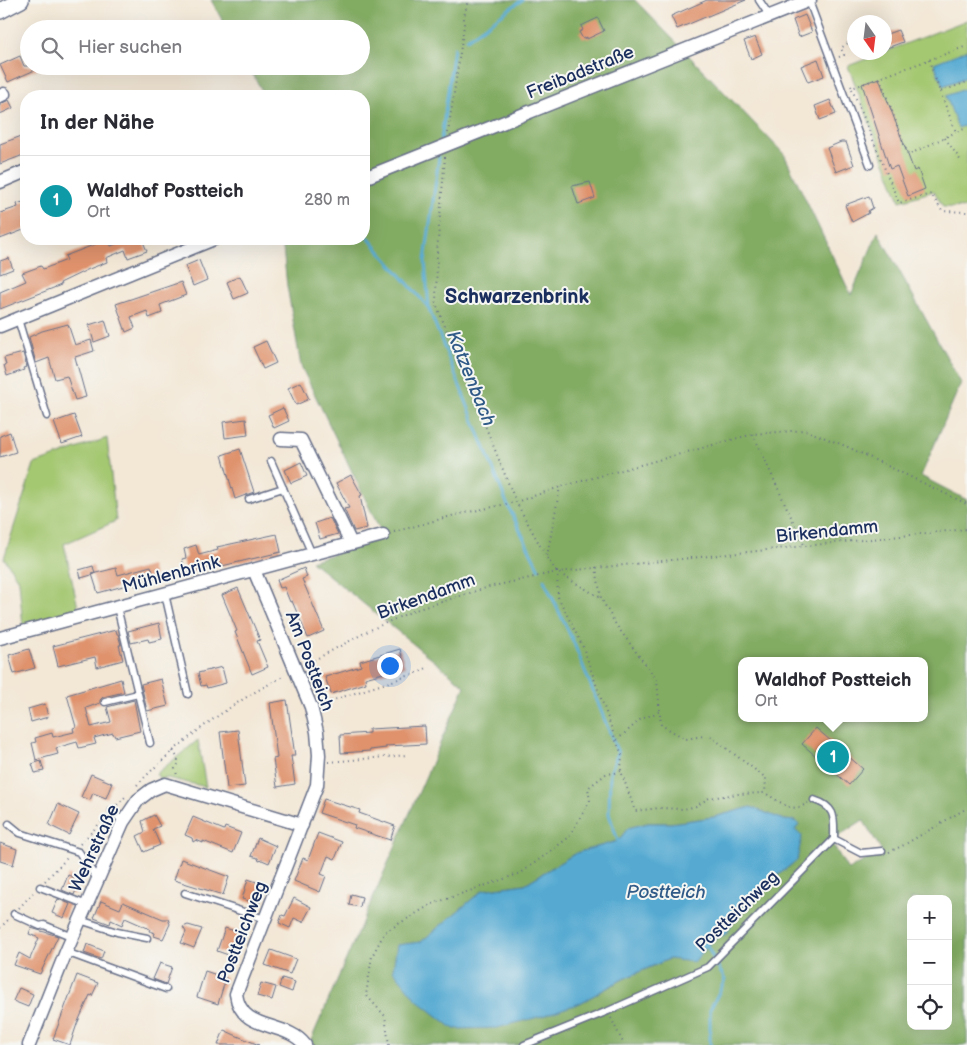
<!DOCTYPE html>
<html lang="de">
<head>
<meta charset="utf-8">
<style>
  :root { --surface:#fff; --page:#f7f7f7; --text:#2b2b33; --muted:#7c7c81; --line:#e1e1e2; --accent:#c8321e }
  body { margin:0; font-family:"Balsamiq Sans",sans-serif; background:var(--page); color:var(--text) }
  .controls { position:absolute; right:15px; bottom:15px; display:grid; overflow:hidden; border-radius:10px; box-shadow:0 5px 20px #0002 }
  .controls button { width:45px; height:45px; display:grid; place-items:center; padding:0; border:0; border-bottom:1px solid var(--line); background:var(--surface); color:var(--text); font:25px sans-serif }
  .compass { position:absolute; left:847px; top:15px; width:45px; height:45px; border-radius:50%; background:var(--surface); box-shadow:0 5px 20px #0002; rotate:166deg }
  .you { position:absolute; left:389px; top:665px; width:18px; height:18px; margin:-12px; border:4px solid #fff; border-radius:50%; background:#1a73e8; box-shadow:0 0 0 8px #1a73e833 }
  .badge { display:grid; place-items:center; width:32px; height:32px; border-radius:50%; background:var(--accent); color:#fff; font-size:16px; font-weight:700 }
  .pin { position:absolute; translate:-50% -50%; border:2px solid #fff; box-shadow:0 1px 5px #0006 }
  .popup { position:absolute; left:738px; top:657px; width:190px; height:65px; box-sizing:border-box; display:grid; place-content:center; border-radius:10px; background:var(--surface); filter:drop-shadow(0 1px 4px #0005); font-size:16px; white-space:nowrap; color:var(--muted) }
  .popup b { font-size:19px; color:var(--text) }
  .popup::after { content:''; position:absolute; left:50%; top:100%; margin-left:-10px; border:10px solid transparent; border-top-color:var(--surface) }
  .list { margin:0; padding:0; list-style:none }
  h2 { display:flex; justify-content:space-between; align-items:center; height:65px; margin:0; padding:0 20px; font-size:21px }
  h2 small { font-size:16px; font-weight:400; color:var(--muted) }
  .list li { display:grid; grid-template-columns:32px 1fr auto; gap:15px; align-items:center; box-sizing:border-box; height:90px; padding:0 20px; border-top:1px solid var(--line) }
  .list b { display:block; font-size:19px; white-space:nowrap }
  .list p { margin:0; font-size:16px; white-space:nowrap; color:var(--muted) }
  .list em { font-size:16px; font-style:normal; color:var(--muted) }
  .icon { flex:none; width:28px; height:28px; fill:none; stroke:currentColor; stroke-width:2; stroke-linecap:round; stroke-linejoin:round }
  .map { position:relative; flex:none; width:967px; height:1045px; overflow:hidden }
  .search { position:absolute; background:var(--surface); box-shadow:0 5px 20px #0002; left:20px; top:20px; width:350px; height:55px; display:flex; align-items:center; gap:12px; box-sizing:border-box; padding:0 18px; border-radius:28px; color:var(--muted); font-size:19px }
  .panel { position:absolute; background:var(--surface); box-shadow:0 5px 20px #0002; left:20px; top:90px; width:350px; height:155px; border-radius:20px }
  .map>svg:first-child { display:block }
  .green { fill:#a4c771; stroke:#607b68 }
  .forest { fill:#83ac63; stroke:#4f6e60; fill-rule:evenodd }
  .water { fill:#57aad2; stroke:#396c98 }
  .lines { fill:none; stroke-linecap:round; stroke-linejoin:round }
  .stream { stroke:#57aad2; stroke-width:3 }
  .building { fill:#df926c }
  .service-casing { stroke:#676f88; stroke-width:9 }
  .minor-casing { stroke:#676f88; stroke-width:15 }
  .tertiary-casing { stroke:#676f88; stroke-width:18 }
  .path { stroke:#676f88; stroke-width:2; stroke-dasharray:1 4; stroke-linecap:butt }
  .service { stroke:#fff; stroke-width:6 }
  .minor { stroke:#fff; stroke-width:12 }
  .tertiary { stroke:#fff; stroke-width:15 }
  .labels { text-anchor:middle; stroke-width:4; stroke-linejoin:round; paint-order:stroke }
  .street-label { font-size:18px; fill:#1b2f5e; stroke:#f6f6f2 }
  .water-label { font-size:19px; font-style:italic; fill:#305a87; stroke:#f6f6f2 }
  .quarter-label { font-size:20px; font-weight:bold; fill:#1b2f5e; stroke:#f6f6f2 }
</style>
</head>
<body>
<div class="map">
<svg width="967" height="1045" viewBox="0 0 967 1045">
  <rect width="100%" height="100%" fill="#f6f6f2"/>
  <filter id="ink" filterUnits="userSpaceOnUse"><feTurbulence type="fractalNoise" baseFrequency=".02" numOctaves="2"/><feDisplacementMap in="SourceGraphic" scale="10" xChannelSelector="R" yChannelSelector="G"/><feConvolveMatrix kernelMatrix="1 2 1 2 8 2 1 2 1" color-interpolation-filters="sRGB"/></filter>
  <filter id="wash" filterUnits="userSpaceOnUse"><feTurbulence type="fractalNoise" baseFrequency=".0096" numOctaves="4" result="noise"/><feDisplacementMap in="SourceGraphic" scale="20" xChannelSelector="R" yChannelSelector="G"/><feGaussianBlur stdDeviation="1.12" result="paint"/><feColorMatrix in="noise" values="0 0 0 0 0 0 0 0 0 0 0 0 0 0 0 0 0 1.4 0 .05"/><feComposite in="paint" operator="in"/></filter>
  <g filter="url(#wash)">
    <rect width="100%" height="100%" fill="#f3e7d5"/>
    <g class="green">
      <path d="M967,20v188l-24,-1 -9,-16 -34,10 -52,-135z"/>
      <path d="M107,438l9,83 -52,23 15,68 -56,16 -4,-47 -15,-23 30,-94z"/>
      <path d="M198,740l8,47 -39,-9 -7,1 -4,-5z"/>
    </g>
    <path class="forest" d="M211,0h424l149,154 67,141 27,-63 83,151 -40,93 46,24v289l-2,4 2,3v249h-71l-9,-3 -1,3h-573l-2,-5 154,-354 -154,-125 73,-23 -83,-172 -14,-80 -5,-47h82v-143h-99l-17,-30h113v-37h-134zM742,661h182v57h-182zM751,807l33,13 11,1 2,39 -40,32 -17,19 -14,23 -13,5 -6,7 -38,13 -46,20 -43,24 -183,-58 24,-3 62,-52 42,-6 51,-31 42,-12 11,-13 19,-5h23l43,-6zM863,820l19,31 -34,19 -17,-29zM911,899h37v127h-37z"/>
    <g class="water">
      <path d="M967,50v27l-24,9 -9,-23z"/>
      <path d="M967,88v37l-9,3 -12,-32z"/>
      <path d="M751,807l33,13 11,1 4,4 -4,5 7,6 -5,24 -40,32 -17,19 -14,23 -13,6 -19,22 -25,-3 -46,20 -43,24 -38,13 -45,12 -43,1 -38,-30 -23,-29 4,-25 24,-3 62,-52 42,-6 51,-31 42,-12 10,-13 20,-5h23l43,-6z"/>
    </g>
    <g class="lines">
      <g class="stream">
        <path d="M467,39l55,-39"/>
        <path d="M441,140l13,-92"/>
        <path d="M439,157l-14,104 4,48 79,197 31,63"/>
        <path d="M364,233l65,75"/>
        <path d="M173,239h2"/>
        <path d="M544,580l29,61 45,112 -8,20 -1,41 9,27"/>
        <path d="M707,946l18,34 -15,30v35"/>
      </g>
    </g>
    <g id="blocks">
      <g class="building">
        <path d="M707,0h39l-69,29 -6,-13z"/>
        <path d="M805,15l7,17 -13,5 -6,-17z"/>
        <path d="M598,18l6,13 -17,8v-2l-4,2 -4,-7 4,-2 -2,-4z"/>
        <path d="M898,30l5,12 -19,7v-14z"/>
        <path d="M755,37l7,17 -11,5 -7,-18z"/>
        <path d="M20,56l4,10h20l-36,16 -8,-17z"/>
        <path d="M818,59l6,17 -16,6 -7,-16z"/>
        <path d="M879,78l35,93 4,-2 7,20 -17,7 -11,-30 -7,3 -28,-85z"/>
        <path d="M9,100l4,8 -13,6v-10z"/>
        <path d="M830,100l6,14 -16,6 -5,-14z"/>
        <path d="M19,137l7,17 -26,10v-20z"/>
        <path d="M841,142h5l8,23 -18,7 -9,-24z"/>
        <path d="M590,182l5,16 -17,6 -6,-18z"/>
        <path d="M869,196l4,12 -5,3 1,2 -17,9 -7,-17z"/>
        <path d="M26,201v28l-26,10v-26l18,-6 -1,-3z"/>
        <path d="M109,239l2,7 18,-7h13l5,12 -19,7 -3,-8 -19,8 1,4 -18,7 -29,14 1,2 -61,24v-17l26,-11 -4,-8 19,-7 2,3 24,-9 -2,-4z"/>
        <path d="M9,258l4,11 -13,5v-13z"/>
        <path d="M199,260l8,20 -14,6 -8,-20z"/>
        <path d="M240,276l8,17 -14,6 -7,-17z"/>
        <path d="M181,282l5,13 -26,10 2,8 -13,5 -2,-7 -16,6 4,11 -9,4 -10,-28z"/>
        <path d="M105,320l5,16 -16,6 -5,-17z"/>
        <path d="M68,324l7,21 16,-5 3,11 -19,6 11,40 -11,3 -8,-24 -12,3 -6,-21 -13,5 -7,-26 13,-6z"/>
        <path d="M266,341l10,22 -13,6 -10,-22z"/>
        <path d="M23,353l4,14 -4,1 1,2 -17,6 -3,-11h2l-2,-7z"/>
        <path d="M301,382l8,17 -13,6 -8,-17z"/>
        <path d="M283,408l6,13 -15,7 -6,-13z"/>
        <path d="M74,415l8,22 -20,7 -8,-22z"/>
        <path d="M246,419l2,16 -23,3 -2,-16z"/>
        <path d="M10,432l6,20 -16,5v-21z"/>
        <path d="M240,449l14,43 -19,7 -13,-44z"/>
        <path d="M301,462l6,14 -16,7 -6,-13z"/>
        <path d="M351,475l11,20 -2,1 7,32 -13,3 -10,-22 5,-1 -13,-25z"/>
        <path d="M330,518l8,16 -18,5 -5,-16z"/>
        <path d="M277,534l4,18 -59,14v-2l-35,10 -5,-15 4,-1 -2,-9 12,-4 3,10 19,-5 -1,-3z"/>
        <path d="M93,566l2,8 -14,4 -2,-8z"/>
        <path d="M151,566l5,16 -20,5 -2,-4 -36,10 -6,-19 24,-6 2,7z"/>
        <path d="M304,568l3,9 -5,2 22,52 -16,7 -16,-37 -2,1 -6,-15 -4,1 -3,-8z"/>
        <path d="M238,588l22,52 -3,1 11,26 -16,7 -17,-42 2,-1 -15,-36z"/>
        <path d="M159,623l3,16 -13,3 -1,-3 -17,4 -3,-12z"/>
        <path d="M116,630l1,4h1l3,11h-2l4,15 -26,7 -2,-10 -37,9 -5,-20z"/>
        <path d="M29,649l6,19 -21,6 -5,-19z"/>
        <path d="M400,649l5,18 -40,11 1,5 -35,11 -6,-17 36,-11 -1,-5z"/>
        <path d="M222,667l4,16 -19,5 -1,-3 -5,1 -3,-13z"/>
        <path d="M121,679l3,13 -21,5 -3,3v3l-14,5 5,19 20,-5 -4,-15 27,-7 6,31 -25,6 -2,-4 -19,5 2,6 -17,4 -2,-6 -21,6 2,6 -22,6 -4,-17 4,-1 -1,-4 17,-5 1,4 21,-5 -1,-4 3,-1 -9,-32z"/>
        <path d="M161,679l7,27 -21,5 -6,-27z"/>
        <path d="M287,700l8,56h-4l4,28 -18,3 -4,-28 4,-1 -7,-55z"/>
        <path d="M45,704l3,13 -17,5 -3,-13z"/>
        <path d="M425,726l1,18 -40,2v2l-16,2v1l-29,2 -1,-18 29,-2v-4z"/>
        <path d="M816,728l47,41 -14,16 -47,-41z"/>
        <path d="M238,730l7,56 -18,2 -7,-56z"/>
        <path d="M41,761l3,10 -9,2 -3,-9z"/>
        <path d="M91,774l21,9 -6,15 -13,-5 -3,7 -9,-3z"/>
        <path d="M324,799l36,11 -1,3 36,13 -5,14 -36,-12 1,-3 -36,-12z"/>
        <path d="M58,804l21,10 -10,21 -20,-10z"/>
        <path d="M154,815l6,11 -7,3 7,16 -16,7 -7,-16 8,-4 -3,-11z"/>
        <path d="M193,817l31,13 1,-3 16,6 -8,20 -30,-12v2l-7,-3 -3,2 -1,-4 -7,-3z"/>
        <path d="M318,833l24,9 -7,17 -7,-3 -7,18 5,2 -6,16 -26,-11 9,-23 5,2z"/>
        <path d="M258,838l18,8 -7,17 -7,-3 -3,1 -1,-3 -7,-2z"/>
        <path d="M0,843l17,6 -4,16 -13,-4z"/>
        <path d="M181,859l48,18 -6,18 -49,-15z"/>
        <path d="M68,875l12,5 -6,15 -12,-5z"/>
        <path d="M248,879l17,6 -6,19 -17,-5z"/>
        <path d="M351,894l11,3 -2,10 -11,-2z"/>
        <path d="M294,898l17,9 -8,15 -9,-4 -4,10 -11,-5 3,-8 3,1z"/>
        <path d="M58,899l12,5 -6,14 -12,-5z"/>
        <path d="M101,901l19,8 3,-7 40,17h5l2,5 -7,15 -9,-3 1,-3 -6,-2 1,-2 -25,-11 -3,7 -11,-5 -1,4 -16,-6z"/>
        <path d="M188,925l14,4 -8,19 -13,-5 5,-11 -3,-5z"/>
        <path d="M31,928l27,8 -18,38 -26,-9 5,-12 11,6 2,-5 7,-16 -10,-4z"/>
        <path d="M225,928l17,5 -8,24 -17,-6z"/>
        <path d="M87,944l17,7 -3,8 -17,-6z"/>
        <path d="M271,950l25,9 -6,15 -25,-9z"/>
        <path d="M160,963l12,4 -6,17 -13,-5z"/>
        <path d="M205,971l21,7 -8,26 -21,-7z"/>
        <path d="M77,975l21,8 -6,13 -2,-1 -13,29 -7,21 -17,-6z"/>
        <path d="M282,978l13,4 -3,10 -13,-5z"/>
        <path d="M261,983l15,4 -4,13 -15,-4z"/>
        <path d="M19,988l14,6 -5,13 -15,-6z"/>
        <path d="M224,1030l11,5 24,10h-41z"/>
      </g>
    </g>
  </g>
  <g filter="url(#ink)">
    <use href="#blocks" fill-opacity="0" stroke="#676f88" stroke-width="1"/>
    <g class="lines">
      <defs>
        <g id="service">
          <path d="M759,0l10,15"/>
          <path d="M809,1l61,164"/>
          <path d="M18,319l29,97"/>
          <path d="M271,461l41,93"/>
          <path d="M249,499l34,-11"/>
          <path d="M165,594l23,100"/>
          <path d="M117,607l33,136"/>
          <path d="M105,702l33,-8"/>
          <path d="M112,811l11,11"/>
          <path d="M9,824l11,9 59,19 18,27"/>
          <path d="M834,839l27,14 21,-2"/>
          <path d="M40,887l47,18"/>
          <path d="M185,893l80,26"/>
          <path d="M14,914l26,12 4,-1 29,12"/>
          <path d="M80,920l37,12 30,6"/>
          <path d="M66,952l100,37"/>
          <path d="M524,1045l84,-34 100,-44 126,-128c0,-20 3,-32 -20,-39"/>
        </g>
        <g id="minor">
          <path d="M0,96l4,-2"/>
          <path d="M364,178l446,-178"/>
          <path d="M0,182l26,-11"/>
          <path d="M0,326l214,-87"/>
          <path d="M281,439l20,1 50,103"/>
          <path d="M254,570l57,137 6,25 2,23 -2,30 -81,209c5,39 50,26 69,51"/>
          <path d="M0,638l383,-103"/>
          <path d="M29,1045l37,-93 57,-130 15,-22 13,-10 14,-6 137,41"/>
        </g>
        <path id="tertiary" d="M0,11l21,-11"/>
      </defs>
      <use href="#service" class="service-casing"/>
      <use href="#minor" class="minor-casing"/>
      <use href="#tertiary" class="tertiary-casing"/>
      <g class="path">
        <path d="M839,57l5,-2 -3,-7 7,-5"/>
        <path d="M929,60l11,32 27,-10"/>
        <path d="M880,78l28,77 48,-23"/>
        <path d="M851,86l1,2 115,-42"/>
        <path d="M852,89l47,114 32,-9 11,17 25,1"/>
        <path d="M940,92l16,40 11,-4"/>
        <path d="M448,133l16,-107v-9l4,-17"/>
        <path d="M945,138l16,23"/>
        <path d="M445,157l-8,95 -1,52 80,198 31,56 10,14 44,26"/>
        <path d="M753,434l51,111"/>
        <path d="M394,532l61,-17 61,-13 44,-15 193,-53 52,-4 43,17 119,57"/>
        <path d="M547,556l13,-69"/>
        <path d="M596,567l5,31 15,27 41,55 4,45 25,14 23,-4 57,43 -1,15"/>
        <path d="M557,572l1,25 25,50 33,94 6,13 -1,17 14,40 24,-3 25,1 12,-3 13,-8 29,-4 27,-1 23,14 10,1 10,-5"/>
        <path d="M305,665l65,-35 45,-20 74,-23 68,-15 410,-43"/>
        <path d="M321,704l99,-32 8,-5"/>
        <path d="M617,740l23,-20 20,-9"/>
        <path d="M173,751l4,6 2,6 -4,6 2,6"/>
        <path d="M329,762l78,-7"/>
        <path d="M137,785c43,-44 93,-82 148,-109"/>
        <path d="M117,805l8,-8"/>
        <path d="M80,844l26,-27"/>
        <path d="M889,852l15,-7 63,-37"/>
        <path d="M45,881l23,-24"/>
        <path d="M19,908l14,-15"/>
        <path d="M0,928l8,-8"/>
        <path d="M611,1018l13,27"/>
        <path d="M389,1045l-4,-29 -19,-21 6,-39 13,-24 47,-28 89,-31 47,-35 22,-37 -2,-13 18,-14 9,-1 6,-2"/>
      </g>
      <use href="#service" class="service"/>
      <use href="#minor" class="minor"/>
      <use href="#tertiary" class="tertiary"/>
    </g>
  </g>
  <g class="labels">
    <g class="street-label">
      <text transform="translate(580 72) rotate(-22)" y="6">Freibadstraße</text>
      <text transform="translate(827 531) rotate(-6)" y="6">Birkendamm</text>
      <text transform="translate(171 574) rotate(-15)" y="6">Mühlenbrink</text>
      <text transform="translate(426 596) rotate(-20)" y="6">Birkendamm</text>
      <text transform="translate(310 661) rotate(69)" y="6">Am Postteich</text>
      <text transform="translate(94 848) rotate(-65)" y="6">Wehrstraße</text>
      <text transform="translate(737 911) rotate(-44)" y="6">Postteichweg</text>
      <text transform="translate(242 932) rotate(-69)" y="6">Postteichweg</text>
    </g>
    <g class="water-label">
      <text transform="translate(472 378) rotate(68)" y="7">Katzenbach</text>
      <text x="666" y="898">Postteich</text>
    </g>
    <g class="quarter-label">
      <text x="517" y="303">Schwarzenbrink</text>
    </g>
  </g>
</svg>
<div class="controls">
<button>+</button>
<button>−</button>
<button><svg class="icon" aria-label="locate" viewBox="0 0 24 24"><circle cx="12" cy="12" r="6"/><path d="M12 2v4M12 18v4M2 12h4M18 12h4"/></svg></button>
</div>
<svg class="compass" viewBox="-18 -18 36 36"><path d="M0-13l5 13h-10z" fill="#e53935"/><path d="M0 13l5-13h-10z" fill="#7c7c81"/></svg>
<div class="you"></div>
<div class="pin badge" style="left:833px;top:757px;background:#0f9aa8">1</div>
<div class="popup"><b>Waldhof Postteich</b>Ort</div>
<div class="search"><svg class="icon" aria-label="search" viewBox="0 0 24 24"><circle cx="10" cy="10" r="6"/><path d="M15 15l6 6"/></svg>Hier suchen</div>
<section class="panel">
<h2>In der Nähe<small></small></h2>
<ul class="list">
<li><span class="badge" style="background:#0f9aa8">1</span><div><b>Waldhof Postteich</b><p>Ort</p></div><em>280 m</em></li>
</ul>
</section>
</div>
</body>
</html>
